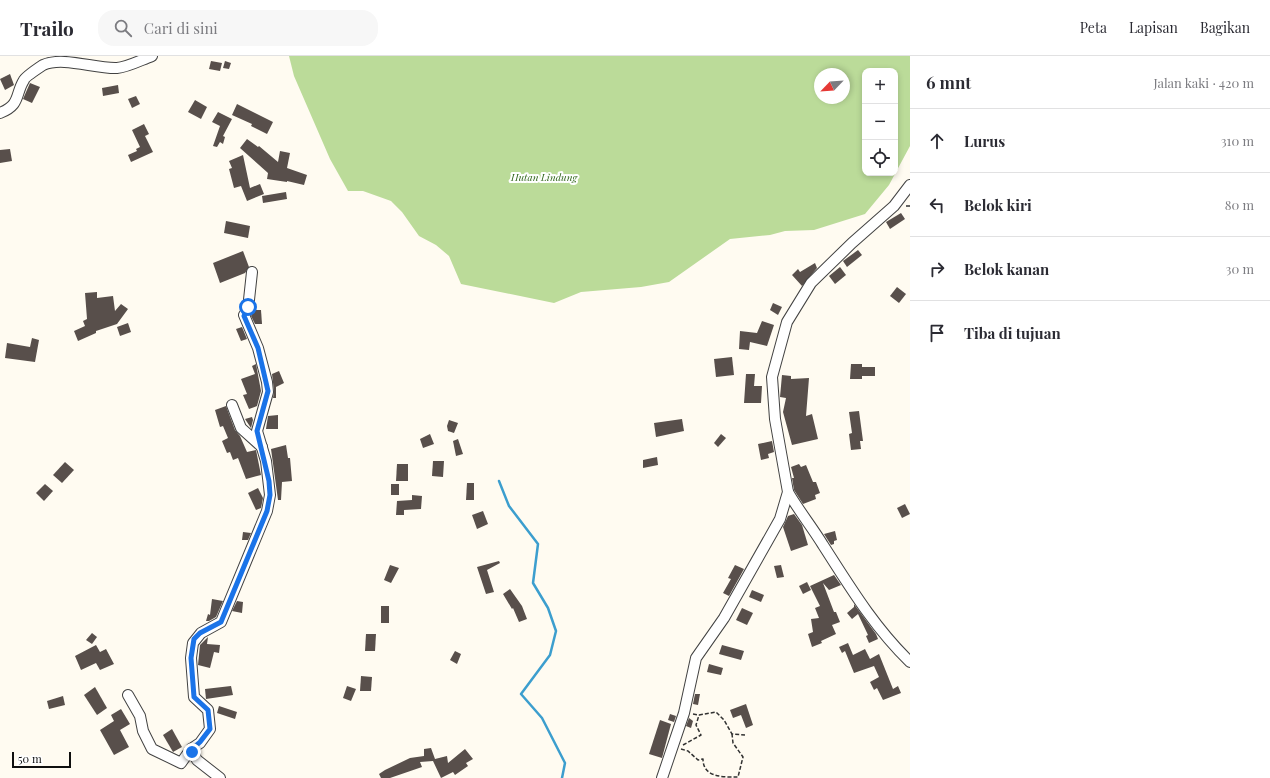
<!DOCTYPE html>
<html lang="id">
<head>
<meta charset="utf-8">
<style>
  :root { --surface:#fff; --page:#f7f7f7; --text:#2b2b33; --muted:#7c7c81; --line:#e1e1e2 }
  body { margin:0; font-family:"Playfair Display",serif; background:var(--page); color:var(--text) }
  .controls { position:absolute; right:12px; top:12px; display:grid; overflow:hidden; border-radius:8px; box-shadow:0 2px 6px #0003 }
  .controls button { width:36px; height:36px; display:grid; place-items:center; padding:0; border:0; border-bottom:1px solid var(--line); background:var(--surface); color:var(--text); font:20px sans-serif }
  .compass { position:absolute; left:814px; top:12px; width:36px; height:36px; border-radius:50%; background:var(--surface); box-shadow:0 2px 6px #0003; rotate:245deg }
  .scale { position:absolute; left:12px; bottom:10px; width:59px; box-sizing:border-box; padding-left:4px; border:2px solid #0f0f0f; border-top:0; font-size:11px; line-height:14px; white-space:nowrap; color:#0f0f0f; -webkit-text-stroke:3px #fff; paint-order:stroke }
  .stop { position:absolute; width:12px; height:12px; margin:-9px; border:3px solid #1a73e8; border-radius:50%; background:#fff }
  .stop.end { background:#1a73e8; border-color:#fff; box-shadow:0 1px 4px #0008 }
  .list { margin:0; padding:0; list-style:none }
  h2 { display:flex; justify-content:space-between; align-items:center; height:52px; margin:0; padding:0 16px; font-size:17px }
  h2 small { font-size:13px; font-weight:400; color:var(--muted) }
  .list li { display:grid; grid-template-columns:26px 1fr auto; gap:12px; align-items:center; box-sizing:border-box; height:64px; padding:0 16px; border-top:1px solid var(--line) }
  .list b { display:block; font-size:15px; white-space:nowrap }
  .list em { font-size:13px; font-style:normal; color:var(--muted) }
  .icon { flex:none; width:22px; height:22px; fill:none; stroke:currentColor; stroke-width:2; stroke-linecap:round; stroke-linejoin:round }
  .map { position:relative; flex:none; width:910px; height:722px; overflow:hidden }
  header { display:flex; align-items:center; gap:24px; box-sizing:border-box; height:56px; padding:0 20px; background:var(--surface); border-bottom:1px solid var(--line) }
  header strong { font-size:19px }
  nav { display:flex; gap:22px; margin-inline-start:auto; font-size:14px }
  .search { width:280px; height:36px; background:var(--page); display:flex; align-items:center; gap:10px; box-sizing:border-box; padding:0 14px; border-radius:16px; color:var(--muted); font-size:15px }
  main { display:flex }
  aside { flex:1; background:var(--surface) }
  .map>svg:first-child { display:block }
  .forest { fill:#bbdb99; fill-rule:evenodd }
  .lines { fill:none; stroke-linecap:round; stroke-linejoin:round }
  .stream { stroke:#3c9ece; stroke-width:2.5 }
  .building { fill:#584f4b }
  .minor-casing { stroke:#424242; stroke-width:12 }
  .path { stroke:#313131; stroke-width:1.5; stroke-dasharray:4 2; stroke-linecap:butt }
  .minor { stroke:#fff; stroke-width:10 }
  .route { stroke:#1a73e8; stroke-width:5 }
  .labels { text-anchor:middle; stroke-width:4; stroke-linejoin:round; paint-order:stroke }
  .park-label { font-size:10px; font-style:italic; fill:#33681e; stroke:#fff }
</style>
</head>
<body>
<header>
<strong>Trailo</strong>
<div class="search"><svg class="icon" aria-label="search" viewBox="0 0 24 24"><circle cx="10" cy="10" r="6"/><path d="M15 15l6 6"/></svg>Cari di sini</div>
<nav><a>Peta</a><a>Lapisan</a><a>Bagikan</a></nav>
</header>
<main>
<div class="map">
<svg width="910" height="722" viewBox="0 0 910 722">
  <rect width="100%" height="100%" fill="#fffbf1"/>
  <path class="forest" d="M289,0h621v90l-21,39 -24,29 -51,16 -29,1 -15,4 -40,4 -61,43 -28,5 -60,5 -27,11 -93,-19 -12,-28 -13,-11 -17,-9 -17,-24 -11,-11 -28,-10h-15l-18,-32 -36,-83zM865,15h30v102h-30zM820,18h24v24h-24z"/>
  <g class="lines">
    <path class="stream" d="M499,425l10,25 29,38 -5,39 15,25 8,23 -6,24 -29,39 21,24 23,45 -3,15"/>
  </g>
  <g class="building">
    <path d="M211,5l11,2 -2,8 -11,-2z"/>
    <path d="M225,5l6,2 -2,6 -6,-1z"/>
    <path d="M10,18l4,11 -9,5 -5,-11z"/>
    <path d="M30,27l10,4 -8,16 -9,-4z"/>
    <path d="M118,29l1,8 -16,3 -1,-8z"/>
    <path d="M136,40l4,8 -8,4 -4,-9z"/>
    <path d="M195,44l12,7 -6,12 -13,-7z"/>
    <path d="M237,48l36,18 -6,12 -16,-8 1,-2 -20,-9z"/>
    <path d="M218,56l14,7 -9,17 2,1 -2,7 -3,-2 -3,5 -4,-1 7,-20 -8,-4z"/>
    <path d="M144,68l5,10 -4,2 8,16 -22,10 -3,-7 9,-4 -1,-2 4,-2 -8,-17z"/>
    <path d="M247,83l11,8 1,-1 19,16 2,-11 10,2 -3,15 20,7 -3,10 -17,-4v1l-20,-3 1,-6 -28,-25z"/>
    <path d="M10,93l2,12 -12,2v-13z"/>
    <path d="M243,99l7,33 10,-4 4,10 -17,7 -6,-15 -7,2 -5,-19 3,-1 -3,-7z"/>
    <path d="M286,136l1,7 -24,4 -1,-7z"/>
    <path d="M901,157l4,6 -15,10 -4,-7z"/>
    <path d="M226,165l24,5 -2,12 -24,-5z"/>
    <path d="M858,194l4,5 -15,12 -4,-6z"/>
    <path d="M243,195l6,16 -4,6 -25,10 -7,-20z"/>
    <path d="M815,207l2,5 -15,18 -10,-11 6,-6 2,3z"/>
    <path d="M840,211l6,8 -11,9 -6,-8z"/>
    <path d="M897,231l9,7 -7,9 -9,-7z"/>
    <path d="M97,236v6l16,-2 2,15 6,-7 7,5 -11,15 -21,7v2l-18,8 -4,-10 11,-5 -2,-5 4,-2 -2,-26z"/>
    <path d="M773,247l9,4 -4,8 -8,-5z"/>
    <path d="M254,254h7l1,14h-7l-4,-8z"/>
    <path d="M762,265l12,4 -7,21 -17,-4 -1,8 -10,-1 1,-18 17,2z"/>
    <path d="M128,267l3,9 -11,4 -3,-9z"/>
    <path d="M242,271l5,12 -6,2 -5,-12z"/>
    <path d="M32,282l7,2 -4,22 -30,-4 2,-15 23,4z"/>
    <path d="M732,301l2,18 -18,2 -2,-18z"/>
    <path d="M256,308l5,27 -4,15 -8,3 -6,-14 4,-1 -6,-15 14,-5 -3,-8z"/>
    <path d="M851,308h11v3h13v9h-13v3h-12z"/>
    <path d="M279,315l5,12 -8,4v11h-3l1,-7 -2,-17z"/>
    <path d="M746,318h9l-1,12h8l-1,17h-17z"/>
    <path d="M782,319l9,1v3l18,-1 -3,38 6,-2 6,25 -26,6 -9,-33 3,-14 -6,-1z"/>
    <path d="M226,350l9,24 5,6 7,16 9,-2 5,25 -15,4 -8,-21 -5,2 -3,-8 -3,1 -5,-12 6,-3 -5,-12 -3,1 -5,-17z"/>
    <path d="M859,355l4,30h-3l1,8 -10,1 -2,-16 3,-1 -3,-21z"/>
    <path d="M278,359v14h-12l2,-13z"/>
    <path d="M252,361l1,3 -2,8 -6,-9z"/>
    <path d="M682,363l2,12 -28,6 -2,-14z"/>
    <path d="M449,364l9,3 -4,10 -6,-2 -1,-5z"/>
    <path d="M430,378l4,10 -11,4 -3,-9z"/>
    <path d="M721,378l5,4 -8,9 -4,-4z"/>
    <path d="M458,383l5,15 -7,2 -3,-15z"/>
    <path d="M772,385l2,11 -6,2 1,4 -8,2 -3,-16z"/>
    <path d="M286,389l2,13h2l2,23 -10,1 -1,18h-3l-7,-51z"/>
    <path d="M657,401l1,8 -15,3v-8z"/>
    <path d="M433,405h11l-1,16 -11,-1z"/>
    <path d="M65,406l9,8 -12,13 -9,-8z"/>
    <path d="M397,408h11v17h-12z"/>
    <path d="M799,408l2,3 5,-2 7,17h3l4,11 -5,2 1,4 -13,5 -9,-14 -2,-12h2l-3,-11z"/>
    <path d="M467,427h7v17h-8z"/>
    <path d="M45,428l8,7 -9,10 -8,-8z"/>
    <rect x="391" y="428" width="8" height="11"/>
    <path d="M258,432l5,10 -2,10 -5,2 -8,-17z"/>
    <path d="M412,439l10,1 -1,13 -17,1v5h-8l1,-14 15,-1z"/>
    <path d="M905,448l5,10 -8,4 -5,-10z"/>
    <path d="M483,455l5,13 -11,5 -5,-14z"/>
    <path d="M794,458l8,11 6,20 -17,6 -8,-24 5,-11z"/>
    <path d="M835,475l2,9 -3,1v3l-3,1 -7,-11z"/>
    <path d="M243,476l8,1 -3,7h-6z"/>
    <path d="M499,505l1,2 -13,7 7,22 -8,2 -9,-27z"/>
    <path d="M390,509l9,3 -8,15 -7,-3z"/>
    <path d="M735,509l9,4 -15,27 -6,-3 8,-14 -3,-1z"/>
    <path d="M781,509l3,12 -7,1 -3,-12z"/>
    <path d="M834,519l7,10 -12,5 -6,-7 11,29h2l4,10 -8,3 4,9 -15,7 1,2 -10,4 -4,-13 5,-2 -2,-13 8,-1 -4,-10 5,-2 -10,-20z"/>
    <path d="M807,526l4,8 -8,4 -4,-8z"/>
    <path d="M510,533l12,17 5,13 -8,3 -6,-14 -1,1 -9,-15z"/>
    <path d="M752,534l12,5 -3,7 -12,-5z"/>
    <path d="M212,543l11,2 -7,16 -7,4h-3l2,-7 2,1z"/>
    <path d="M237,545l6,1 -1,11 -10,-2z"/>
    <path d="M854,548l22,30 2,5 -9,4 -3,-7 2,-1 -10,-21 -6,5 -5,-6 7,-6z"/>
    <rect x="381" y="550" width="8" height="17"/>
    <path d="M742,552l11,5 -6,12 -11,-5z"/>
    <path d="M92,577l5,4 -5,7 -6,-4z"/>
    <path d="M366,578h10l-1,17h-10z"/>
    <path d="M208,581l-1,7 13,1 -1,8 -5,-1 -4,16 -12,-3 2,-20z"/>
    <path d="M848,587l5,12 12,-6 5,10 9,-5 14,35 5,-3 3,7 -18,7 -6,-12 -3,2 -4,-8 9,-5 -5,-11 -20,7 -9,-22 -3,2 -3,-6z"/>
    <path d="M96,589l4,7 6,-3 8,15 -14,6 -4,-7 -15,7 -6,-14z"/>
    <path d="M722,589l22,6 -3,9 -22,-6z"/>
    <path d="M455,595l6,3 -4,10 -7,-4z"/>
    <path d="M709,608l14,4 -2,7 -14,-3z"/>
    <path d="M361,620l11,1 -1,14h-11z"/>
    <path d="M231,630l2,9 -27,4 -1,-10z"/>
    <path d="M347,630l9,3 -5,12 -8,-3z"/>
    <path d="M95,631l12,21 -10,7 -13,-20z"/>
    <path d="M695,638h5l-2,11 -5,-1z"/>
    <path d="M63,640l2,9 -16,4 -2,-8z"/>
    <path d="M746,648l7,21 -7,3 -5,-13 -8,3 -3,-8z"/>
    <path d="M219,650l18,6 -2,7 -18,-6z"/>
    <path d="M121,653l9,15 -10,6 9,17 -15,8 -14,-25 14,-9 -3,-6z"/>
    <path d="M670,658l6,2 -2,6 -6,-2z"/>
    <path d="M689,662l4,3 -2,7 -5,-2z"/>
    <path d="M660,664l11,4 -9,34 -13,-4z"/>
    <path d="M172,673l10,18 -9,5 -10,-17z"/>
    <path d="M431,692l4,11 12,-3 1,7 17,-14 8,10 -7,4 2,3 -13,9 -2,-3 -12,6 -8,-17 -13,1 2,5 -32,11h-9l-2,-4 6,-4 25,-12 14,-2v-7z"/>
  </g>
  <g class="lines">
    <defs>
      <g id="minor">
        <path d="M0,57c21,-8 15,-19 24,-33 1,-3 16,-13 19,-15 20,-9 52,4 74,3 11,-1 24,-8 35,-12"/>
        <path d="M232,349l9,23 21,19"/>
        <path d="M788,436c11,19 24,35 35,53 27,42 51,82 87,117"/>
        <path d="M128,639l12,21 3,15 9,18 29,14 10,-14"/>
        <path d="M220,722l-23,-18 -6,-11 9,-6 10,-14 -2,-19 -14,-13 -3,-39 2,-15 8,-10 20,-11 46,-111 3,-16 -4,-34 -9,-30 11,-39 -1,-10 -9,-34 -14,-33 4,-6 4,-37"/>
        <path d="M662,722l22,-65 12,-55 28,-40 56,-99 8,-27 -13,-73 -3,-42 15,-55 24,-39 41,-40 42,-37 16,-21"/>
      </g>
    </defs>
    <use href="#minor" class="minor-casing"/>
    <g class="path">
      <path d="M906,150h4"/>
      <path d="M693,658l6,1 17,-3 8,8 8,14 13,1"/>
      <path d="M683,689l18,-10 -5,-10 3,-10"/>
      <path d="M681,693l7,2 10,9 5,-1c0,19 21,18 35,18l5,-20 -10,-14 -1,-9"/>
    </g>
    <use href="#minor" class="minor"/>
  </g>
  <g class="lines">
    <path class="route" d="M192,696l-1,-2 9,-8 10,-13 -2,-19 -14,-13 -3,-39 3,-19 6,-6 21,-11 46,-111 3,-16 -1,-14 -12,-50 11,-40 -10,-43 -14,-32 4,-9"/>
  </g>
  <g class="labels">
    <g class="park-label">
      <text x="544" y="125">Hutan Lindung</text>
    </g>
  </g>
</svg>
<div class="controls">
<button>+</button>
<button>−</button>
<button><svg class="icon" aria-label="locate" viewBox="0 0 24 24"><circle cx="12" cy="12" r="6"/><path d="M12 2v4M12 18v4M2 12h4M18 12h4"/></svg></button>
</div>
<svg class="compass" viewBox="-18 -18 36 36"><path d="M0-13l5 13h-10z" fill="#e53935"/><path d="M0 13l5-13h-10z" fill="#7c7c81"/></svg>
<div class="scale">50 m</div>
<div class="stop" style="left:248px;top:251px"></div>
<div class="stop end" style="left:192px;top:696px"></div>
</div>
<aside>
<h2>6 mnt<small>Jalan kaki · 420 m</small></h2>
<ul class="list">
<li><svg class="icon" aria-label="ahead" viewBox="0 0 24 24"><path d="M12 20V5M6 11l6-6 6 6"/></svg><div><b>Lurus</b></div><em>310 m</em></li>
<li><svg class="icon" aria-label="left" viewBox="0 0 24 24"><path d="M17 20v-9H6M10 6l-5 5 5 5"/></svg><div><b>Belok kiri</b></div><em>80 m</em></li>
<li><svg class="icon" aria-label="right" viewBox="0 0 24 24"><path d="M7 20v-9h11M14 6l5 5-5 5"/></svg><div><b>Belok kanan</b></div><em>30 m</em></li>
<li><svg class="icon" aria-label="arrive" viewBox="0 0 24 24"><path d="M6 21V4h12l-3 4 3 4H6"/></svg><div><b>Tiba di tujuan</b></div></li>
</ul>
</aside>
</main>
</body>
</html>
